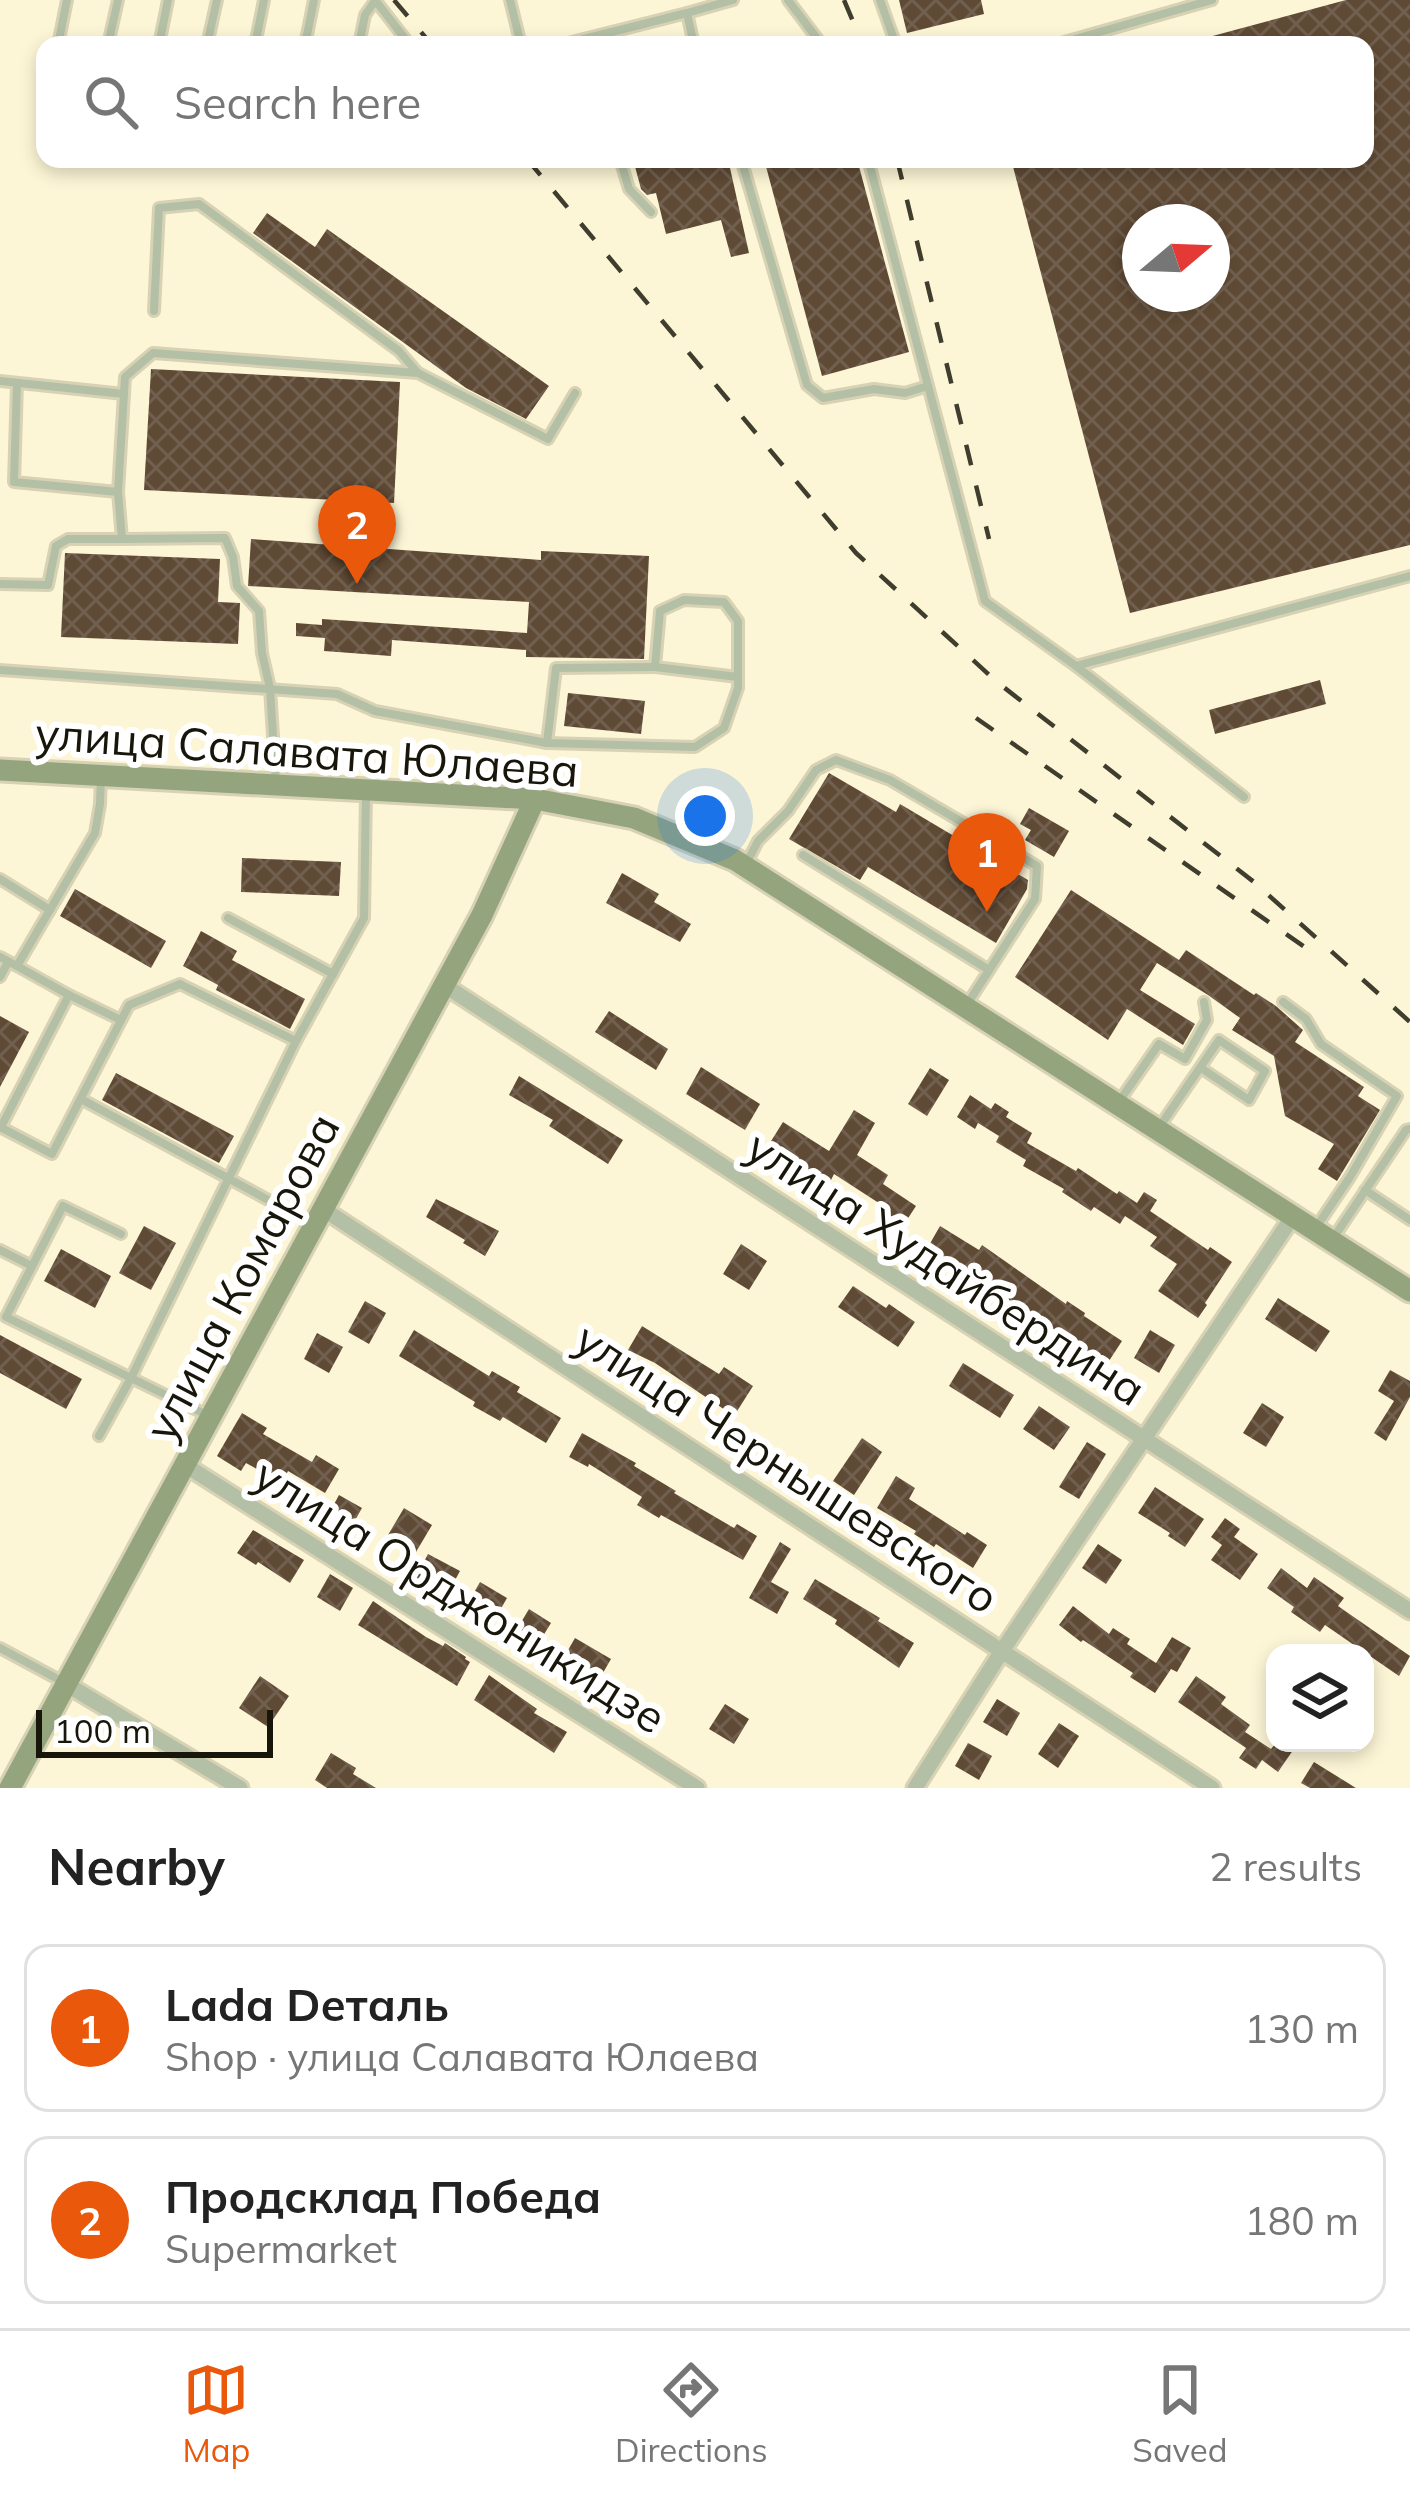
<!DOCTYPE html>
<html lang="en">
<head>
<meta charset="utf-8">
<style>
  :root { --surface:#fff; --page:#f2f2f2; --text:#222; --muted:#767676; --line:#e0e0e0; --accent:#ea580c }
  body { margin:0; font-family:Mulish,sans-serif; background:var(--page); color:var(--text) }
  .controls { position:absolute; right:36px; bottom:36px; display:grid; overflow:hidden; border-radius:24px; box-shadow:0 6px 18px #0003 }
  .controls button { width:108px; height:108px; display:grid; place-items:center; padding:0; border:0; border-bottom:3px solid var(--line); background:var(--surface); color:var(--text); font:60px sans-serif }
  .compass { position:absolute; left:1122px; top:204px; width:108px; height:108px; border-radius:50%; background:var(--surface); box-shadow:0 6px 18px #0003; rotate:71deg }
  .scale { position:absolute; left:36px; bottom:30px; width:237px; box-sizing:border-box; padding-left:12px; border:6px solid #18160a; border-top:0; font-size:33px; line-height:42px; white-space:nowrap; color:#18160a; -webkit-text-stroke:9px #fff; paint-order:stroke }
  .you { position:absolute; left:705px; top:816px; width:42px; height:42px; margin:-30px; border:9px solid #fff; border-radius:50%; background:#1a73e8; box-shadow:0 0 0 18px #1a73e833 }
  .badge { display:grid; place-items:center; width:78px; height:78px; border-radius:50%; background:var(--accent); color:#fff; font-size:39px; font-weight:700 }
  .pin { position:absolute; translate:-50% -99px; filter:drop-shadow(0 3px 6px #0008) }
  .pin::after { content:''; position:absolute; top:63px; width:42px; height:36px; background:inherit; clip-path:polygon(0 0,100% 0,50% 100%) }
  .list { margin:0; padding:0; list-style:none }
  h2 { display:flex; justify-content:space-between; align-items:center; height:156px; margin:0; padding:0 48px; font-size:51px }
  h2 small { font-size:39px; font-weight:400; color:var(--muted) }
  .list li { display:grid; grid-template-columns:78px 1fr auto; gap:36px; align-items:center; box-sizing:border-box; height:168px; margin:0 24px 24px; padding:0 24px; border:3px solid var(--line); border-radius:24px }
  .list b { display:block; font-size:45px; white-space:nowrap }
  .list p { margin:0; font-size:39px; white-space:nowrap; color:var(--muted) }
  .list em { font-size:39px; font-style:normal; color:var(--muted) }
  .icon { flex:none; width:66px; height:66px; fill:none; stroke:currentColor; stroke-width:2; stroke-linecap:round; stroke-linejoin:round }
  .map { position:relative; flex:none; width:1410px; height:1788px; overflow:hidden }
  .search { position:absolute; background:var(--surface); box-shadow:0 6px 18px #0003; left:36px; right:36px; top:36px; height:132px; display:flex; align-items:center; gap:30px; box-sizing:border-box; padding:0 42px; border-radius:24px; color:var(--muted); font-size:45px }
  .sheet { height:540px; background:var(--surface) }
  nav { display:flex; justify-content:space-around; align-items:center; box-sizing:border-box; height:168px; border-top:3px solid var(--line); background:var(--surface); font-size:33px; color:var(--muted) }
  nav a { display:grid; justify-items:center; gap:6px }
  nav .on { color:var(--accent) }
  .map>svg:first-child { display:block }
  .building { fill:url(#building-cross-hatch); fill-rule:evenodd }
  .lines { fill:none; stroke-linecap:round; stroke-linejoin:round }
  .lane-casing { stroke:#d8d2b5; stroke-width:14 }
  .street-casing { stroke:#d8d2b5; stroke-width:21 }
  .secondary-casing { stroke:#d8d2b5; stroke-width:27 }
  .lane { stroke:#b4c0a5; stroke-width:8 }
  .street { stroke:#b4c0a5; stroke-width:15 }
  .secondary { stroke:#94a57e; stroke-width:21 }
  .rail { stroke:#3f3d2d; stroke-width:4.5; stroke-dasharray:21 21; stroke-linecap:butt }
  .labels { text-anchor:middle; stroke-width:12; stroke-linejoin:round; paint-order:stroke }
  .street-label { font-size:45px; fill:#18160a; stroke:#fff }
</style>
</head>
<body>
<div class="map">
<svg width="1410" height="1788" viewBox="0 0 1410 1788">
  <defs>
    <pattern id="building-cross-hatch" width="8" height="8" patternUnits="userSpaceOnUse" patternTransform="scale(3)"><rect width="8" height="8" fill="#5f4a35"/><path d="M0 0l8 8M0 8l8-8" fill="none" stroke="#71604f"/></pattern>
  </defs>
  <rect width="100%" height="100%" fill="#fdf6d6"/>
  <g class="building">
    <path d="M899,0h82l3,14 -77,19z"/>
    <path d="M1346,0h64v545l-280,68 -119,-454h354v-114h-170l-1,-4zM1140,222h72v72h-72z"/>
    <path d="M633,159h95l21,94 -18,4 -10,-37 -55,14 -10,-41 -9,2 -6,-6z"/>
    <path d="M764,159h93l52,193 -87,24z"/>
    <path d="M267,213l48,34 12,-18 222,157 -23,33 -60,-31 -213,-155z"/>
    <path d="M151,369l249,13 -6,121 -250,-13z"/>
    <path d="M251,539l290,21v-9l108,5 -5,103 -118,-2v-7l-134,-10 -1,16 -67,-5 1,-13 -29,-2v-13l26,2v-6l205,14 2,-31 -281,-16z"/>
    <path d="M65,553l155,6 -2,43 22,1 -2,41 -177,-7z"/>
    <path d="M1320,680l6,24 -111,30 -6,-24z"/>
    <path d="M568,693l77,8 -4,33 -77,-8z"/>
    <path d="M829,773l67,39 4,-8 128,76 -1,9 -31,54 -128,-76 -8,13 -71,-41z"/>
    <path d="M1029,808l40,23 -15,26 -29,-17 6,-10 -11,-6z"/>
    <path d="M242,858l99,4 -2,34 -98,-4z"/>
    <path d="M622,873l37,21 -5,8 37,22 -11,18 -74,-39z"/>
    <path d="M75,889l91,52 -15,27 -91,-52z"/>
    <path d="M1071,890l108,70 7,-10 68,45 2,-2 20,13 27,24 -8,12 69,45 -6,9 22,14 -43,71 -19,-12 16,-25 -49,-28 -11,-60 -42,-26 8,-12 -32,-23 -51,-32 -17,27 55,34 -12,21 -56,-36 -19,31 -93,-63z"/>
    <path d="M201,931l36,20 -5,9 73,39 -15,30 -74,-39 2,-5 -35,-19z"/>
    <path d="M609,1011l59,38 -12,21 -61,-38z"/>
    <path d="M0,1016l29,16 -29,55z"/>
    <path d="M701,1067l59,37 -15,26 -59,-36z"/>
    <path d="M930,1068l19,12 -22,36 -19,-12z"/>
    <path d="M116,1073l118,63 -15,27 -117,-63z"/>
    <path d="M519,1076l104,64 -15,24 -59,-38 4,-6 -44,-25z"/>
    <path d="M970,1095l21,14 4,-6 14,9 -3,5 26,16 -5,10 49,28 2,-3 39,26 2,-3 18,12 7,-11 13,8 -7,11 58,39 2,-3 22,15 -27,41 2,2 -9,13 -40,-27 19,-27 -27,-18 7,-9 -32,-21 -5,8 -26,-17 -3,4 -29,-19 2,-3 -41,-23 3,-6 -30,-18 3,-6 -21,-13 -3,6 -18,-12z"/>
    <path d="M854,1110l21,13 -18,32 31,20 -5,9 33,22 -15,23 -21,-15 5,-7 -51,-33 -4,8 -62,-36 15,-24 46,29z"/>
    <path d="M436,1199l63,32 -14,25 -22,-13 2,-3 -39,-23z"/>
    <path d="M144,1226l32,17 -25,47 -32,-17z"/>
    <path d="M940,1226l39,24 3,-5 84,59 1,-3 18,12 -1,3 38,25 -15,23 -98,-64 -3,5 -15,-10 3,-4 -66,-44z"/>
    <path d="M741,1244l26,17 -18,29 -26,-16z"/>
    <path d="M61,1249l50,27 -16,32 -51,-27z"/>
    <path d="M853,1286l33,22 3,-4 26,18 -17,25 -60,-40z"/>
    <path d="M1278,1298l52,33 -14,21 -51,-33z"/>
    <path d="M365,1301l21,12 -17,31 -21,-12z"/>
    <path d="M642,1326l77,48 5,-7 29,19 -19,30 -79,-53 -27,-13z"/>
    <path d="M414,1330l75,46 3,-5 28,16 -3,5 44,26 -15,25 -43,-26 -3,4 -27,-15 2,-4 -76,-46z"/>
    <path d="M1150,1330l25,15 -16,28 -25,-15z"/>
    <path d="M317,1333l26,14 -14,26 -25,-14z"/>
    <path d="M0,1335l82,44 -16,30 -66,-36z"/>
    <path d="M963,1363l51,32 -14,23 -51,-32z"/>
    <path d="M1390,1370l20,11v16l-24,44 -12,-8 20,-32 -16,-10z"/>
    <path d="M1262,1403l22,14 -18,30 -23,-14z"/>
    <path d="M1039,1406l31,21 -16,23 -31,-21z"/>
    <path d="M242,1413l25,15 -4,6 49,28 4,-7 23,14 -14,24 -37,-22 -6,12 -36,-20 -5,8 -24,-15z"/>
    <path d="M582,1433l54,30 -2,3 42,25 -2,2 60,35 3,-4 20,12 -14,24 -82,-45 -2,3 -22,-13 5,-8 -53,-33 -1,3 -19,-10z"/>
    <path d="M862,1438l20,14 -28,43 -21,-14z"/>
    <path d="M1087,1442l19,12 -27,45 -20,-12z"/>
    <path d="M896,1476l19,12 -6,11 56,36 2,-3 20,13 -14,23 -37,-24 -2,3 -20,-13 2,-3 -39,-23z"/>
    <path d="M1155,1487l49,32 -19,28 -17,-11 2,-3 -32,-20z"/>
    <path d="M339,1495l23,13 -14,25 -23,-12z"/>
    <path d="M404,1508l28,17 -16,27 -28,-17z"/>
    <path d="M1225,1518l15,11 -6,8 24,17 -18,26 -29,-20 11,-15 -11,-8z"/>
    <path d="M253,1530l51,30 -14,23 -32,-21 -2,3 -19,-12z"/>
    <path d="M780,1542l11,7 -20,33 18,10 -12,22 -28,-16z"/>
    <path d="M1098,1544l24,16 -16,24 -24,-16z"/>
    <path d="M428,1554l32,17 -13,24 -32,-16z"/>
    <path d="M1281,1568l26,20 7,-11 30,21 -6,8 72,50 -11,20 -74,-51 -5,7 -29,-20 3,-5 -27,-19z"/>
    <path d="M330,1574l23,14 -13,23 -23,-14z"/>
    <path d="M815,1579l65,39 -2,3 36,22 -15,25 -64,-44 2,-4 -34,-21z"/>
    <path d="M480,1582l27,16 -16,28 -27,-16z"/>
    <path d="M373,1601l53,36 17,9 2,-3 21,14 -1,2 5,3 -13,24 -99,-61z"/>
    <path d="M1073,1606l36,28 4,-6 17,11 -3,5 29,19 16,-26 19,11 -14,24 -6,-3 -16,24 -25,-16 3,-4 -50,-33 -2,2 -22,-17z"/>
    <path d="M529,1609l22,14 -16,26 -22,-13z"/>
    <path d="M575,1638l36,21 -15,26 -36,-21z"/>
    <path d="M489,1675l48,34 -3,4 33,19 -13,21 -80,-53z"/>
    <path d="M260,1676l29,20 -21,31 -29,-19z"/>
    <path d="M1196,1676l30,21 -5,7 29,21 -5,7 26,17 5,-6h22l-20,29 -16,-12 -6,9 -17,-11 7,-10 -68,-46z"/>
    <path d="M997,1699l23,14 -13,23 -24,-14z"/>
    <path d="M725,1704l24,15 -15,25 -25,-15z"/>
    <path d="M1059,1723l20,13 -21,32 -20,-14z"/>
    <path d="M968,1743l24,13 -13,24 -24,-14z"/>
    <path d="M331,1753l25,15 -3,6 23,14h-49l-12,-8z"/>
    <path d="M1314,1762l42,26h-46l-9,-5z"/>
  </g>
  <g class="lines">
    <defs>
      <g id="lane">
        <path d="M375,0l35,45"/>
        <path d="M510,0l11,45"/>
        <path d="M788,0l34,45"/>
        <path d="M880,0l16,45"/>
        <path d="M58,45l9,-45"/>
        <path d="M108,45l10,-45"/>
        <path d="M159,45l9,-45"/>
        <path d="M207,45l10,-45"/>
        <path d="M255,45l9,-45"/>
        <path d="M305,45l9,-45"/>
        <path d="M359,45l6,-30 10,-14"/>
        <path d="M560,45l127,-32"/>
        <path d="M694,45l-7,-32 46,-13"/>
        <path d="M1054,45l158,-45"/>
        <path d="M620,159l9,30 22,23"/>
        <path d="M741,159l66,226 16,13 51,-9 31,4 23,-7"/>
        <path d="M868,159l117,442 91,65"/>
        <path d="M154,311l5,-103 40,-4 200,147 18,21"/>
        <path d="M0,381l124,13"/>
        <path d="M17,383l-3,99 104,10"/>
        <path d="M0,584l48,1 8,-39 12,-7h54"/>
        <path d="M0,670l337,24 38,17 172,32 148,4 29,-19 14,-40v-67l-14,-19 -40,-2 -24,11 -5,56 83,10"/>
        <path d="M547,743l9,-75 99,-1"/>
        <path d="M276,784l-6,-96 -8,-35 -3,-42 -22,-25 -4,-29 -8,-19 -103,1 -4,-47 7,-115 28,-24 265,20 130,66 27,-46"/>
        <path d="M1244,797l-168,-131 334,-90"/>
        <path d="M803,855l186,115"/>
        <path d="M745,866l13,-25 30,-30 28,-41 20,-10 54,20 147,86 -2,33 -69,107"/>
        <path d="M0,879l50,31"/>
        <path d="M228,918l105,56"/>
        <path d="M0,957l17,9 78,-133 5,-29 1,-27"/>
        <path d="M0,977l8,-15"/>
        <path d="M69,995l52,25"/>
        <path d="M1283,1002l23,17 15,25 76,52 -47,81 -35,52"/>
        <path d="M81,1099l232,125"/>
        <path d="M1118,1103l41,-59 26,15 22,-39 -3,-18"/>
        <path d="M0,1127l52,27 77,-149 51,-21 116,57"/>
        <path d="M1,1127l68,-132 -52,-29"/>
        <path d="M1158,1129l61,-89 46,31 -16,29 -48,-32"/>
        <path d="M1365,1190l45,30"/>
        <path d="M121,1234l-58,-28 -57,111 203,99"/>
        <path d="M1332,1240l74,-110 4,-1"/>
        <path d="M0,1250l32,16"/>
        <path d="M99,1436l32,-58 165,-337 68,-123 2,-126"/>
        <path d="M0,1648l65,35"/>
      </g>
      <g id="street">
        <path d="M444,985l966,626"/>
        <path d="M323,1209l889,579"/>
        <path d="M185,1465l512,323"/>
        <path d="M66,1684l174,104"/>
        <path d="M915,1788l87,-137 291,-435"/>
      </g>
      <g id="secondary">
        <path d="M0,770l535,29 99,19 101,42 675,431"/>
        <path d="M10,1788l472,-873 53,-116"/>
      </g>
    </defs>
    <use href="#lane" class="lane-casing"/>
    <use href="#street" class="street-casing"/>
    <use href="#secondary" class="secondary-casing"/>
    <use href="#lane" class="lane"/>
    <use href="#street" class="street"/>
    <use href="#secondary" class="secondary"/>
    <g class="rail">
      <path d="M394,0l38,45"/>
      <path d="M844,0l19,45"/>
      <path d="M527,159l329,394 141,129 257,200 156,140"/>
      <path d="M897,159l92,380"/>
      <path d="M976,718l333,232"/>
    </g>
  </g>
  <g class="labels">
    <g class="street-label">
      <text transform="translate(307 752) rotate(4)" y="16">улица Салавата Юлаева</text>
      <text transform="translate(946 1268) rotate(33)" y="16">улица Худайбердина</text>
      <text transform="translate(242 1277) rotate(-62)" y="16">улица Комарова</text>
      <text transform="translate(787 1468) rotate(33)" y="16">улица Чернышевского</text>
      <text transform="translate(460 1596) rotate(32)" y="16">улица Орджоникидзе</text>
    </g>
  </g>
</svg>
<div class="controls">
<button><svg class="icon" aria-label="layers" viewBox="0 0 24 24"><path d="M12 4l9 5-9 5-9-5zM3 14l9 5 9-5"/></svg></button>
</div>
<svg class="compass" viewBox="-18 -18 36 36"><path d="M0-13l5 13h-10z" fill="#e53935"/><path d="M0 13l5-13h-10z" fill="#767676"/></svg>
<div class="scale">100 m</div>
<div class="you"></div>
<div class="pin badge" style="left:987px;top:912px">1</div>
<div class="pin badge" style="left:357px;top:584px">2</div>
<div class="search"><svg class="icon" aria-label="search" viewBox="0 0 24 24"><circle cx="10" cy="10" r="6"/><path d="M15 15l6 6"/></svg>Search here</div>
</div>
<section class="sheet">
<h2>Nearby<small>2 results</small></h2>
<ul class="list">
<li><span class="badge">1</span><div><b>Lada Dеталь</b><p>Shop · улица Салавата Юлаева</p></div><em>130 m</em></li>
<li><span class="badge">2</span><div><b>Продсклад Победа</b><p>Supermarket</p></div><em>180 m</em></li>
</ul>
</section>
<nav>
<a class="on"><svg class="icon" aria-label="map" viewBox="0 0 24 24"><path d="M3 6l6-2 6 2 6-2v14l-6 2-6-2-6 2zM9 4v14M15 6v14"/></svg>Map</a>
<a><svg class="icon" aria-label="directions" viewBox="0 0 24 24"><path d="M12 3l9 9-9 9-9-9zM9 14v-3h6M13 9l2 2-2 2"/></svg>Directions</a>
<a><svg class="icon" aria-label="saved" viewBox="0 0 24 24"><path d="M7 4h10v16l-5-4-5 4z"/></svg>Saved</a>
</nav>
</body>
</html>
